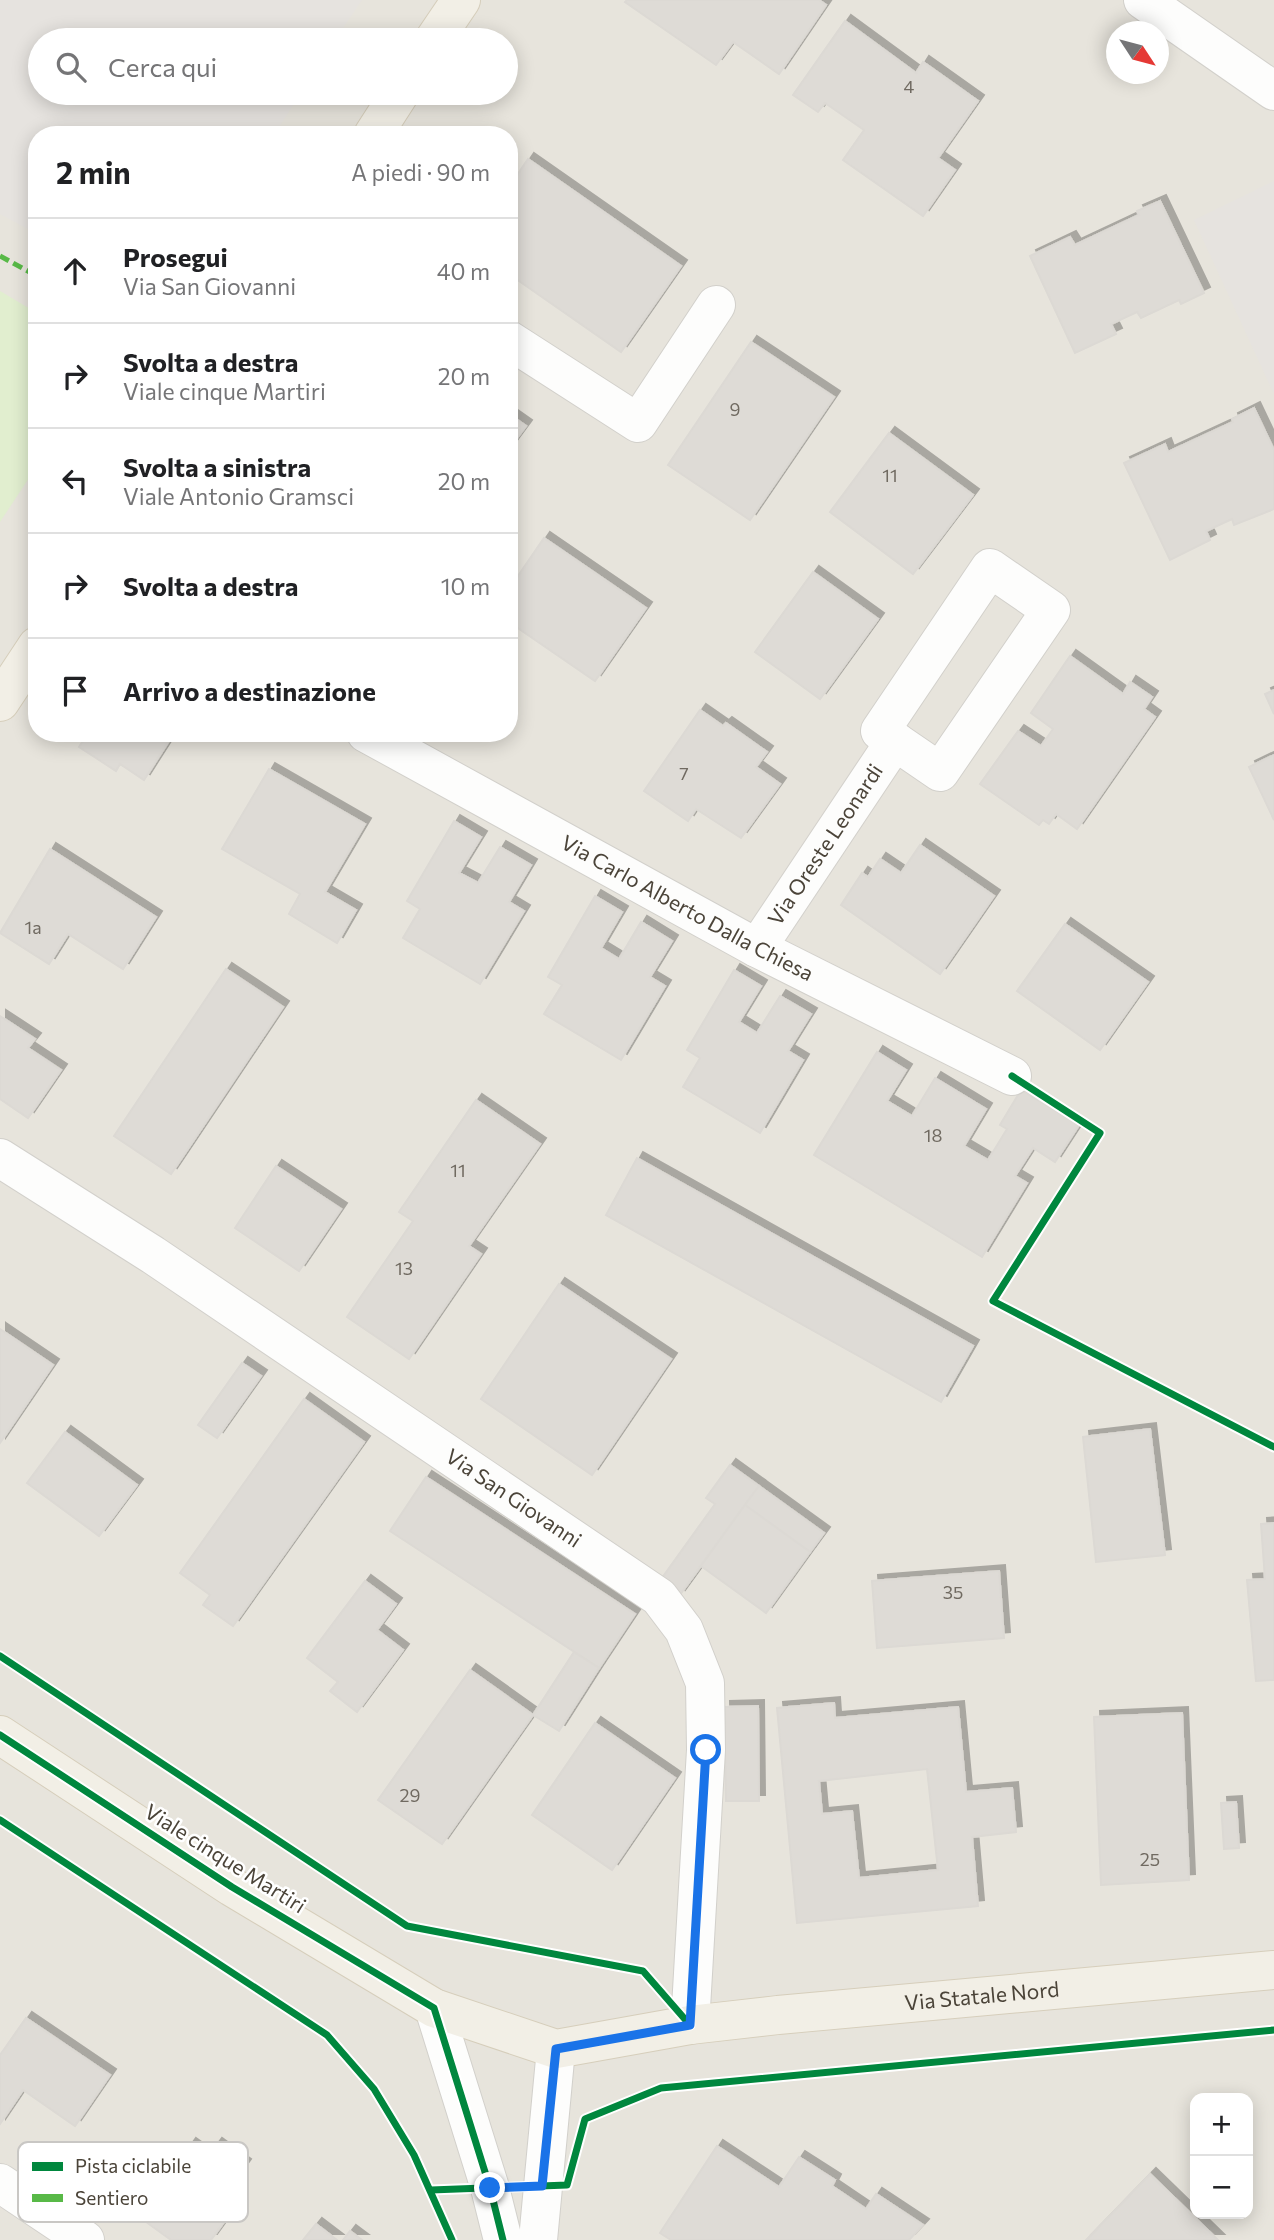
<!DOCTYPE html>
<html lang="it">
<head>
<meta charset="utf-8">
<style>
  :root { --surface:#fff; --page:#f6f6f6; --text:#202124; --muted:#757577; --line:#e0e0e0 }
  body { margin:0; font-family:Commissioner,sans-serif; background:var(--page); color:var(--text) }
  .controls { position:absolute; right:21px; bottom:21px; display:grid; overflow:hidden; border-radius:14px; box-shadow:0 4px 18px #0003 }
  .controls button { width:63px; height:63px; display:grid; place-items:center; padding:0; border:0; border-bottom:2px solid var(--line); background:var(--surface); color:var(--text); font:35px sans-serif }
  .compass { position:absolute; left:1106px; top:21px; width:63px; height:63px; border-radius:50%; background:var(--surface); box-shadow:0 4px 18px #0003; rotate:126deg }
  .stop { position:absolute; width:21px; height:21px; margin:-16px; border:5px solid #1a73e8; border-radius:50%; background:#fff }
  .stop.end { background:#1a73e8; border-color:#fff; box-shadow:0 2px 7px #0008 }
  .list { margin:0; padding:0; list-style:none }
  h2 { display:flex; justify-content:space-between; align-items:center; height:91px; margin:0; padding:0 28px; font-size:30px }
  h2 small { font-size:23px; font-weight:400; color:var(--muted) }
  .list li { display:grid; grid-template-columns:46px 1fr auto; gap:21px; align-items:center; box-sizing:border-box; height:105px; padding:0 28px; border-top:2px solid var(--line) }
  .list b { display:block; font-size:26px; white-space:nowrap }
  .list p { margin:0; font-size:23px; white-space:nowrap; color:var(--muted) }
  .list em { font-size:23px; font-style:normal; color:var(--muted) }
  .icon { flex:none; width:38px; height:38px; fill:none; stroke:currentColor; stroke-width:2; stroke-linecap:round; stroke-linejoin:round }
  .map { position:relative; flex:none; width:1274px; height:2240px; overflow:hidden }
  .search { position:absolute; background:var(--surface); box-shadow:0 4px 18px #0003; left:28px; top:28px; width:490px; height:77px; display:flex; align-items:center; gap:18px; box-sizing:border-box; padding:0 24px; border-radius:38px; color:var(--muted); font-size:26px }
  .panel { position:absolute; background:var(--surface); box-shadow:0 4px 18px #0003; left:28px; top:126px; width:490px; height:616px; border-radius:28px }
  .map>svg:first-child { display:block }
  .residential { fill:#e7e4dc; fill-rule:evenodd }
  .green { fill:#e1eecf }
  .parking { fill:#e6e3df }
  .building { fill:#dedbd6; stroke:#dcd9d4; stroke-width:2; fill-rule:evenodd; filter:url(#shadow) }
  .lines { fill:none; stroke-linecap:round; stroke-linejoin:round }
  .minor-casing { stroke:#d2d0cb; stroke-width:40 }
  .major-casing { stroke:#d6cebb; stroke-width:40 }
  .minor { stroke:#fdfdfc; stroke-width:38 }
  .major { stroke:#f2efe6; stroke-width:38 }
  .quiet { stroke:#58b947; stroke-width:5; stroke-dasharray:10 5; stroke-linecap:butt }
  .cycleway-casing { stroke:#fff; stroke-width:11 }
  .cycleway { stroke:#00873e; stroke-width:7 }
  .route { stroke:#1a73e8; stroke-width:9 }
  .labels { text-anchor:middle; stroke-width:5; stroke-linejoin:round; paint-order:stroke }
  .number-label { font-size:18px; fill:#706a61 }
  .street-label { font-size:21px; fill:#4b4439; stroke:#fff }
  .key { fill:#fff; stroke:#c9c7c4; stroke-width:2 }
  .key-label { font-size:19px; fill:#4b4439 }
</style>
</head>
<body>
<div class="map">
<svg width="1274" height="2240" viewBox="0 0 1274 2240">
  <defs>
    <filter id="shadow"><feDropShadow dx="6" dy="-6" stdDeviation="0" flood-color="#0004"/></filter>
  </defs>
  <rect width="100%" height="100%" fill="#f4f2ee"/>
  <path class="residential" d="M0,0h1274v2240h-1274zM1116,32h42v42h-42zM40,40h466v53h-466zM37,135h472v598h-472zM1195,2098h53v116h-53z"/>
  <path class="green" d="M0,291l37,22v153l-37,56z"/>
  <g class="parking">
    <path d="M0,0h362l-27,40h-295v53h261l-27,42h-237v99l-37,-20z"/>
    <path d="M1274,181v213l-80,-174z"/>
  </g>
  <g class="building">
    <path d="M627,0h192l7,5 -47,69 -46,-32 -17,23 -91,-63z"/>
    <path d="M845,21l71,52 7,-11 55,39 -40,57 17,12 -32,46 -80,-56 21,-30 -39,-27 -7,9 -25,-17z"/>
    <path d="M528,159l153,107 -60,86 -112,-78v-87z"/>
    <path d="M1160,201l44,92 -23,11 -2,-4 -38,18 -4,-6 -26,12 5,10 -41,19 -45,-97 40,-19 5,8 64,-30 -2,-4z"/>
    <path d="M751,342l83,55 -84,123 -82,-55z"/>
    <path d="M1254,408l20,42v59l-40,16 -2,-6 -26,12 4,9 -40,20 -46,-97 41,-19 3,8 65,-30 -1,-3z"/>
    <path d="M509,414l17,12 -17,23z"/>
    <path d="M889,433l84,62 -60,79 -83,-62z"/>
    <path d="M544,538l102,70 -51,73 -86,-59v-33z"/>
    <path d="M813,572l65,47 -58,80 -65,-47z"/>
    <path d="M1070,656l53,38 7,-12 22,15 -8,12 11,8 -78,112 -21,-15 -7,10 -6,-4 -4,5 -59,-41 38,-53 23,15 12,-17 -22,-16z"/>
    <path d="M1274,690v24l-9,-20z"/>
    <path d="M700,710l23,16 3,-3 41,29 -11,15 24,17 -39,54 -45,-29 -8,12 -44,-30z"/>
    <path d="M88,733h86l-30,47 -24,-16 -4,7 -37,-24z"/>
    <path d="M1274,755v65l-25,-53z"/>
    <path d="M269,769l96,55 -40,68 31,18 -19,33 -48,-29 11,-20 -78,-45z"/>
    <path d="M454,821l27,16 -22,36 19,10 22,-36 31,18 -22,37 15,9 -44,73 -77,-46 17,-29 -13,-8z"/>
    <path d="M920,845l74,51 -54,78 -99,-69 21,-32 6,4 12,-18 21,14z"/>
    <path d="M50,849l106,68 -33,52 -55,-35 -19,30 -49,-31z"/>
    <path d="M595,896l27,16 -21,36 18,11 22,-37 31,19 -22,36 15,9 -44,74 -77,-46 18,-29 -14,-8z"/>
    <path d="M1065,924l83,58 -48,68 -83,-59z"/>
    <path d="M226,969l57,38 -112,167 -57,-38z"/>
    <path d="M734,970l27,16 -22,36 18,11 23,-37 31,18 -23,37 15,9 -43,73 -77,-46 17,-29 -13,-8z"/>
    <path d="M0,1016l35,23 -7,9 33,22 -33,48 -28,-19z"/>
    <path d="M877,1052l29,18 -19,31 25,15 23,-38 51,31 -22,37 24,14 19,-31 -7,-4 21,-35 58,35 -24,37 -22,-14 -18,28 12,7 -45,74 -168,-102z"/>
    <path d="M476,1100l64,44 -71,102 12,8 -72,105 -62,-42 66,-96 -14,-9z"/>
    <path d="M637,1158l336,188 -32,56 -335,-187z"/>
    <path d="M276,1166l65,43 -42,62 -64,-43z"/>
    <path d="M559,1284l112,75 -79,116 -111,-76z"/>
    <path d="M0,1329l53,36 -53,78z"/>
    <path d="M242,1363l19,13 -44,62 -19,-13z"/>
    <path d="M304,1399l60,43 -131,184 -30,-21 7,-10 -30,-22z"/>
    <path d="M1150,1429l15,126 -69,7 -13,-125z"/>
    <path d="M65,1432l72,53 -38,51 -72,-53z"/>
    <path d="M730,1465l29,21 -80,110 -20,-14 56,-78 -9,-6z"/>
    <path d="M426,1477l209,137 -36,54 -209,-137z"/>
    <path d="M759,1486l65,47 -14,19 -65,-47z"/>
    <path d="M745,1505l65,47 -44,61 -65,-47z"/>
    <path d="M1274,1523v157l-18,1 -9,-101 18,-1 -4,-55z"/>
    <path d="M999,1571l5,67 -127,10 -5,-67z"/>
    <path d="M365,1581l31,23 -19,26 26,20 -46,62 -27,-21 8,-9 -31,-24z"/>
    <path d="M574,1652l25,16 -40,63 -26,-16z"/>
    <path d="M470,1670l63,45 -91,129 -64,-44z"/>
    <path d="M834,1703l1,15 123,-11 8,85 46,-4 4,44 -44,5 6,69 -181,17 -20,-215zM927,1769l11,101 -79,8 -7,-67 -30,3 -3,-33z"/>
    <path d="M758,1706l1,95h-33l-2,-94z"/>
    <path d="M1182,1713l7,167 -88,5 -7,-168z"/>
    <path d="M595,1723l80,55 -63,92 -80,-55z"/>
    <path d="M1236,1802l3,46 -15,1 -3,-46z"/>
    <path d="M26,2018l84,57 -35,51 -52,-36 -23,34v-69z"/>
    <path d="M190,2144l17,12 9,-12 29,21 -35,48 14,9 -13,18h-40l-33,-24z"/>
    <path d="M717,2146l62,41 20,-30 36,23 -3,6 34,23 10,-15 47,31 -14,15h-238l-11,-7z"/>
    <path d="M1150,2174l68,66h-132z"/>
    <path d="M316,2224l21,16h-34z"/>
    <path d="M350,2231l12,9h-19z"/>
  </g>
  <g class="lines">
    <defs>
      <g id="minor">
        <path d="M1143,0l131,91"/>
        <path d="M509,340l129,83 78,-118"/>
        <path d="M990,568l61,42 -111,162 -60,-41z"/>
        <path id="s1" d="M366,733l391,215 255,128"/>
        <path id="s2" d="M757,948l138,-207"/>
        <path id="s3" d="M0,1158l153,97 506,342 25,33 21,53 1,67 -16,275"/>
        <path d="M434,2008l56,180 13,52"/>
        <path d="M0,2183l85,57"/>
        <path d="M538,2240l18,-191"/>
      </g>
      <g id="major">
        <path d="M434,40l27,-40"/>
        <path d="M373,135l27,-42"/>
        <path d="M0,702l37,-56"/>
        <path id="s4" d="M0,1735l232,152 202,121 122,41 134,-24 88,-10 496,-45"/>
      </g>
    </defs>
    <use href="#minor" class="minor-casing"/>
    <use href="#major" class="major-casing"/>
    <use href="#minor" class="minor"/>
    <use href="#major" class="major"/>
    <path class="quiet" d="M0,256l37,20"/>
    <defs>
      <g id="cycleway">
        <path d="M1012,1076l88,57 -107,168 281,146"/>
        <path d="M0,1656l407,270 236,45 47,54"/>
        <path d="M0,1735l232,152 202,121 56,180 13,52"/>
        <path d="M0,1820l327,215 47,54 40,66 38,85"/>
        <path d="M431,2190l136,-5 18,-66 76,-31 613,-58"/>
      </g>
    </defs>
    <use href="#cycleway" class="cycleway-casing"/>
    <use href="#cycleway" class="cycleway"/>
  </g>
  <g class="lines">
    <path class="route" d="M490,2188l52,-2 14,-137 134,-24 16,-275"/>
  </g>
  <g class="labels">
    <g class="number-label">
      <text x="909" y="93">4</text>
      <text x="735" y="416">9</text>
      <text x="890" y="482">11</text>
      <text x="684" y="780">7</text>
      <text x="33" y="934">1a</text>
      <text x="933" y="1142">18</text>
      <text x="458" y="1177">11</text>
      <text x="404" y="1275">13</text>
      <text x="953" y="1599">35</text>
      <text x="410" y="1802">29</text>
      <text x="1150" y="1866">25</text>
    </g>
    <g class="street-label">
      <text dy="7" stroke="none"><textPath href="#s2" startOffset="124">Via Oreste Leonardi</textPath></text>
      <text dy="7" stroke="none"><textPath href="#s1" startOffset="366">Via Carlo Alberto Dalla Chiesa</textPath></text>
      <text dy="7" stroke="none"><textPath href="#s3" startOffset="616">Via San Giovanni</textPath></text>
      <text transform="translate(225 1859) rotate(32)" y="7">Viale cinque Martiri</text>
      <text dy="7" stroke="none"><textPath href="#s4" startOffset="1071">Via Statale Nord</textPath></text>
    </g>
  </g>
  <rect x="18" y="2142" width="230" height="80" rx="10" class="key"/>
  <rect x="32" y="2162" width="31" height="9" fill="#00873e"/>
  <rect x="32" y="2194" width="31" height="8" fill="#58b947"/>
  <g class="key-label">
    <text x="75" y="2173">Pista ciclabile</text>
    <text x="75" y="2205">Sentiero</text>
  </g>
</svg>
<div class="controls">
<button>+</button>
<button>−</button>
</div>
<svg class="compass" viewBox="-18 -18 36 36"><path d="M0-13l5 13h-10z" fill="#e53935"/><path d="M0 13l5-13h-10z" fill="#757577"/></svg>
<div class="stop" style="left:706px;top:1750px"></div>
<div class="stop end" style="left:490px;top:2188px"></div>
<div class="search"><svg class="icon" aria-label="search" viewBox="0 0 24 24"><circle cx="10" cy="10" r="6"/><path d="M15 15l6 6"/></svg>Cerca qui</div>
<section class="panel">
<h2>2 min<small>A piedi · 90 m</small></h2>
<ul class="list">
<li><svg class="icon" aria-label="ahead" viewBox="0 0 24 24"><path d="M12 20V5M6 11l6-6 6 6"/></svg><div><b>Prosegui</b><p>Via San Giovanni</p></div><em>40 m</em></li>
<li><svg class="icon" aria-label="right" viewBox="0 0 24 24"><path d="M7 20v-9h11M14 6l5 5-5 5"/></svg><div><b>Svolta a destra</b><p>Viale cinque Martiri</p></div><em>20 m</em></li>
<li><svg class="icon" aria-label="left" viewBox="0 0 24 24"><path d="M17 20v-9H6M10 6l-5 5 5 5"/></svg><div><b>Svolta a sinistra</b><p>Viale Antonio Gramsci</p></div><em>20 m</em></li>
<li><svg class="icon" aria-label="right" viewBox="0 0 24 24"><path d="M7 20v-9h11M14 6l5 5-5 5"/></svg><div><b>Svolta a destra</b></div><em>10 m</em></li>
<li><svg class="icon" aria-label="arrive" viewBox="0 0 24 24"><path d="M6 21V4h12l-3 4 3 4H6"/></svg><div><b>Arrivo a destinazione</b></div></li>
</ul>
</section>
</div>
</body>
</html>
